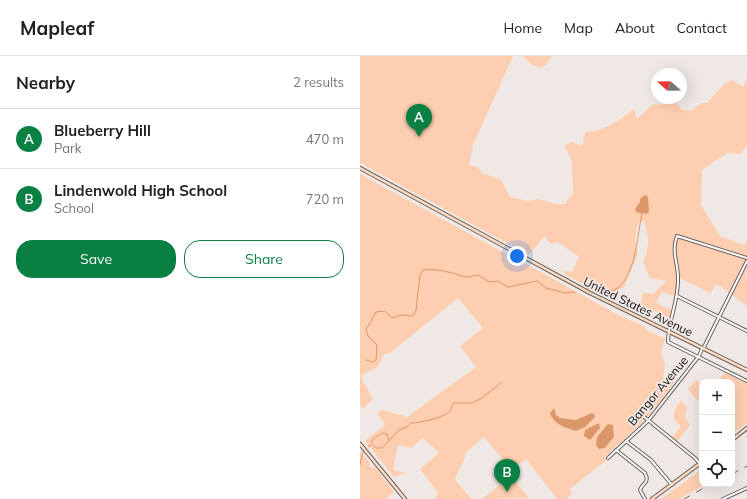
<!DOCTYPE html>
<html lang="en">
<head>
<meta charset="utf-8">
<style>
  :root { --surface:#fff; --page:#f2f2f2; --text:#202124; --muted:#757577; --line:#e0e0e0; --accent:#0b8043 }
  body { margin:0; font-family:Mulish,sans-serif; background:var(--page); color:var(--text) }
  .controls { position:absolute; right:12px; bottom:12px; display:grid; overflow:hidden; border-radius:8px; box-shadow:0 4px 16px #0002 }
  .controls button { width:36px; height:36px; display:grid; place-items:center; padding:0; border:0; border-bottom:1px solid var(--line); background:var(--surface); color:var(--text); font:20px sans-serif }
  .compass { position:absolute; left:291px; top:12px; width:36px; height:36px; border-radius:50%; background:var(--surface); box-shadow:0 4px 16px #0002; rotate:290deg }
  .you { position:absolute; left:157px; top:200px; width:14px; height:14px; margin:-10px; border:3px solid #fff; border-radius:50%; background:#1a73e8; box-shadow:0 0 0 6px #1a73e833 }
  .badge { display:grid; place-items:center; width:26px; height:26px; border-radius:50%; background:var(--accent); color:#fff; font-size:13px; font-weight:700 }
  .pin { position:absolute; translate:-50% -33px; filter:drop-shadow(0 1px 2px #0008) }
  .pin::after { content:''; position:absolute; top:21px; width:14px; height:12px; background:inherit; clip-path:polygon(0 0,100% 0,50% 100%) }
  .list { margin:0; padding:0; list-style:none }
  h2 { display:flex; justify-content:space-between; align-items:center; height:52px; margin:0; padding:0 16px; font-size:17px }
  h2 small { font-size:13px; font-weight:400; color:var(--muted) }
  .list li { display:grid; grid-template-columns:26px 1fr auto; gap:12px; align-items:center; box-sizing:border-box; height:60px; padding:0 16px; border-top:1px solid var(--line) }
  .list b { display:block; font-size:15px; white-space:nowrap }
  .list p { margin:0; font-size:13px; white-space:nowrap; color:var(--muted) }
  .list em { font-size:13px; font-style:normal; color:var(--muted) }
  .actions { display:flex; gap:8px; padding:12px 16px }
  .actions a { flex:1; padding:9px 0; border:1px solid var(--accent); border-radius:16px; text-align:center; font-size:14px; color:var(--accent) }
  .actions .main { background:var(--accent); color:#fff }
  .icon { flex:none; width:22px; height:22px; fill:none; stroke:currentColor; stroke-width:2; stroke-linecap:round; stroke-linejoin:round }
  .map { position:relative; flex:none; width:387px; height:443px; overflow:hidden }
  header { display:flex; align-items:center; gap:24px; box-sizing:border-box; height:56px; padding:0 20px; background:var(--surface); border-bottom:1px solid var(--line) }
  header strong { font-size:19px }
  nav { display:flex; gap:22px; margin-inline-start:auto; font-size:14px }
  main { display:flex }
  aside { flex:1; background:var(--surface) }
  .map>svg:first-child { display:block }
  .green { fill:#fdceaf; fill-rule:evenodd }
  .water { fill:#db9769 }
  .lines { fill:none; stroke-linecap:round; stroke-linejoin:round }
  .stream { stroke:#db9769; stroke-width:1 }
  .street-casing { stroke:#67615e; stroke-width:4 }
  .secondary-casing { stroke:#67615e; stroke-width:4.5 }
  .street { stroke:#fff; stroke-width:2 }
  .secondary { stroke:#fcdcc4; stroke-width:2.5 }
  .rail { stroke:#6c6866; stroke-width:1; stroke-dasharray:7 7; stroke-linecap:butt }
  .labels { text-anchor:middle; stroke-width:3.5; stroke-linejoin:round; paint-order:stroke }
  .street-label { font-size:12px; fill:#110f0e; stroke:#efe8e4 }
</style>
</head>
<body>
<header>
<strong>Mapleaf</strong>
<nav><a>Home</a><a>Map</a><a>About</a><a>Contact</a></nav>
</header>
<main>
<aside>
<h2>Nearby<small>2 results</small></h2>
<ul class="list">
<li><span class="badge">A</span><div><b>Blueberry Hill</b><p>Park</p></div><em>470 m</em></li>
<li><span class="badge">B</span><div><b>Lindenwold High School</b><p>School</p></div><em>720 m</em></li>
</ul>
<div class="actions"><a class="main">Save</a><a>Share</a></div>
</aside>
<div class="map">
<svg width="387" height="443" viewBox="0 0 387 443">
  <rect width="100%" height="100%" fill="#efe8e4"/>
  <g class="green">
    <path d="M0,0h153l-40,89 -4,20 9,2 4,6 19,7 9,17 17,4 12,-2 17,5h9l8,-11 -1,-32 -8,-16 8,-3 10,4 4,-15c14,3 37,-13 48,-22l3,10 15,-14 14,-1 -6,-3 2,-3 11,1 9,11 9,1 10,-8h6l18,-20 8,-3 10,7 4,-9v67l-6,9 -14,-1 -25,17 -1,35 19,31 24,9 3,-4v31l-2,4 2,1v29l-30,-22 -7,9 -32,-16 -1,20 -16,-5 -5,11 18,8 -2,8 -26,-12 -4,7 -3,-2 4,-20 10,2 13,-13 -16,-3 -7,-16c6,-12 7,-27 1,-39l3,-3 -9,3 -3,17 3,14 -14,33 -16,10 -44,-23v-3l8,1 7,-15 -21,-15 -8,2 -5,-8 -16,19 -169,-92z"/>
    <path d="M163,0h29l-6,9 -5,3 -9,-3z"/>
    <path d="M0,118l148,81 -2,4 11,6 4,-4 97,54 26,11 2,4 19,9 -4,14 4,11 -2,14 12,3c-18,30 -45,53 -70,76l3,2 -38,30 2,5 -6,5h-9l-31,-40 -16,13 -1,-5 -25,-30 -18,15c-1,10 -8,18 -11,28l17,19h-37l3,-6 -18,-24 19,-16 -16,-15 -12,10 -13,-3 -5,25 13,3 -12,4 -29,-36 20,-16 -8,-13 6,-2 24,7 69,-50 -16,-21 23,-18 -25,-30 -68,55 -6,1 -6,13 -16,8 1,6 10,18 -10,10 -3,-4zM194,352c1,3 1,7 4,9 9,6 24,2 32,-3l4,5 -14,11c-13,3 -24,-7 -29,-19zM250,368l4,5 -1,10 -8,9 -6,1 -3,-9z"/>
    <path d="M365,316l22,10v41l-15,11v-52h-14z"/>
    <path d="M336,324l6,4v26l-2,-7 -12,-14z"/>
    <path d="M321,344l6,7 -2,11 5,7 -14,18 -5,-4 10,-13 -7,-6v-9z"/>
    <path d="M0,395l10,12v4l6,1 18,24 -8,7h-26z"/>
    <path d="M342,413v15h4l-27,15h-18z"/>
    <path d="M151,420l18,22 -47,1z"/>
  </g>
  <g class="water">
    <path d="M285,139l3,2 1,15 -3,2 -10,-2 -1,-3 5,-7v-3z"/>
    <path d="M194,352l2,7 4,3 16,2 16,-7 2,1 1,3 -10,10 -9,4c-10,-3 -23,-7 -26,-18z"/>
    <path d="M239,367l1,5 -10,12 -6,-4 1,-6z"/>
    <path d="M248,368l5,1 1,12 -9,11 -6,1 -3,-4 1,-8z"/>
  </g>
  <g class="lines">
    <g class="stream">
      <path d="M226,233l11,-1 11,4c28,-5 29,-57 34,-79"/>
      <path d="M6,304l6,2 4,-2 1,-15 -9,-9 -2,-6 10,-18 9,-1 7,7 8,-3 13,1 3,-6 4,-35 3,-5c15,-2 29,3 43,7 3,1 8,-2 12,-2l11,7 9,-1 10,6 29,-6 9,7 19,5 10,-1"/>
      <path d="M12,387v-3l10,-7 5,1 2,6"/>
      <path d="M12,388l4,4h6l17,-18 8,-3 4,-4c7,0 32,-5 38,-11 2,-2 3,-6 4,-9h19l10,-5 20,-16"/>
      <path d="M8,391l3,-2"/>
      <path d="M0,409l3,-14"/>
    </g>
    <defs>
      <g id="street">
        <path d="M387,202l-70,-22c-6,16 1,26 1,42 1,22 -10,43 -10,64l79,39"/>
        <path d="M317,240l70,35"/>
        <path d="M343,293l44,-88"/>
        <path d="M278,356l57,46 5,6"/>
        <path d="M266,385l25,19 21,25"/>
        <path d="M256,394l29,23c5,10 -2,9 -5,17l5,9"/>
        <path d="M248,402l40,-37 51,-65 3,-7"/>
        <path d="M363,443l24,-11"/>
      </g>
      <g id="secondary">
        <path d="M0,112l230,125 157,77"/>
        <path d="M372,384l15,-12"/>
        <path d="M0,388l45,55"/>
        <path d="M292,443l50,-37"/>
      </g>
    </defs>
    <use href="#street" class="street-casing"/>
    <use href="#secondary" class="secondary-casing"/>
    <use href="#street" class="street"/>
    <use href="#secondary" class="secondary"/>
    <g class="rail">
      <path d="M372,418l15,-8"/>
      <path d="M324,443l27,-15"/>
    </g>
  </g>
  <g class="labels">
    <g class="street-label">
      <text transform="translate(278 251) rotate(26)" y="4">United States Avenue</text>
      <text transform="translate(298 335) rotate(-50)" y="4">Bangor Avenue</text>
    </g>
  </g>
</svg>
<div class="controls">
<button>+</button>
<button>−</button>
<button><svg class="icon" aria-label="locate" viewBox="0 0 24 24"><circle cx="12" cy="12" r="6"/><path d="M12 2v4M12 18v4M2 12h4M18 12h4"/></svg></button>
</div>
<svg class="compass" viewBox="-18 -18 36 36"><path d="M0-13l5 13h-10z" fill="#e53935"/><path d="M0 13l5-13h-10z" fill="#757577"/></svg>
<div class="you"></div>
<div class="pin badge" style="left:59px;top:81px">A</div>
<div class="pin badge" style="left:147px;top:436px">B</div>
</div>
</main>
</body>
</html>
